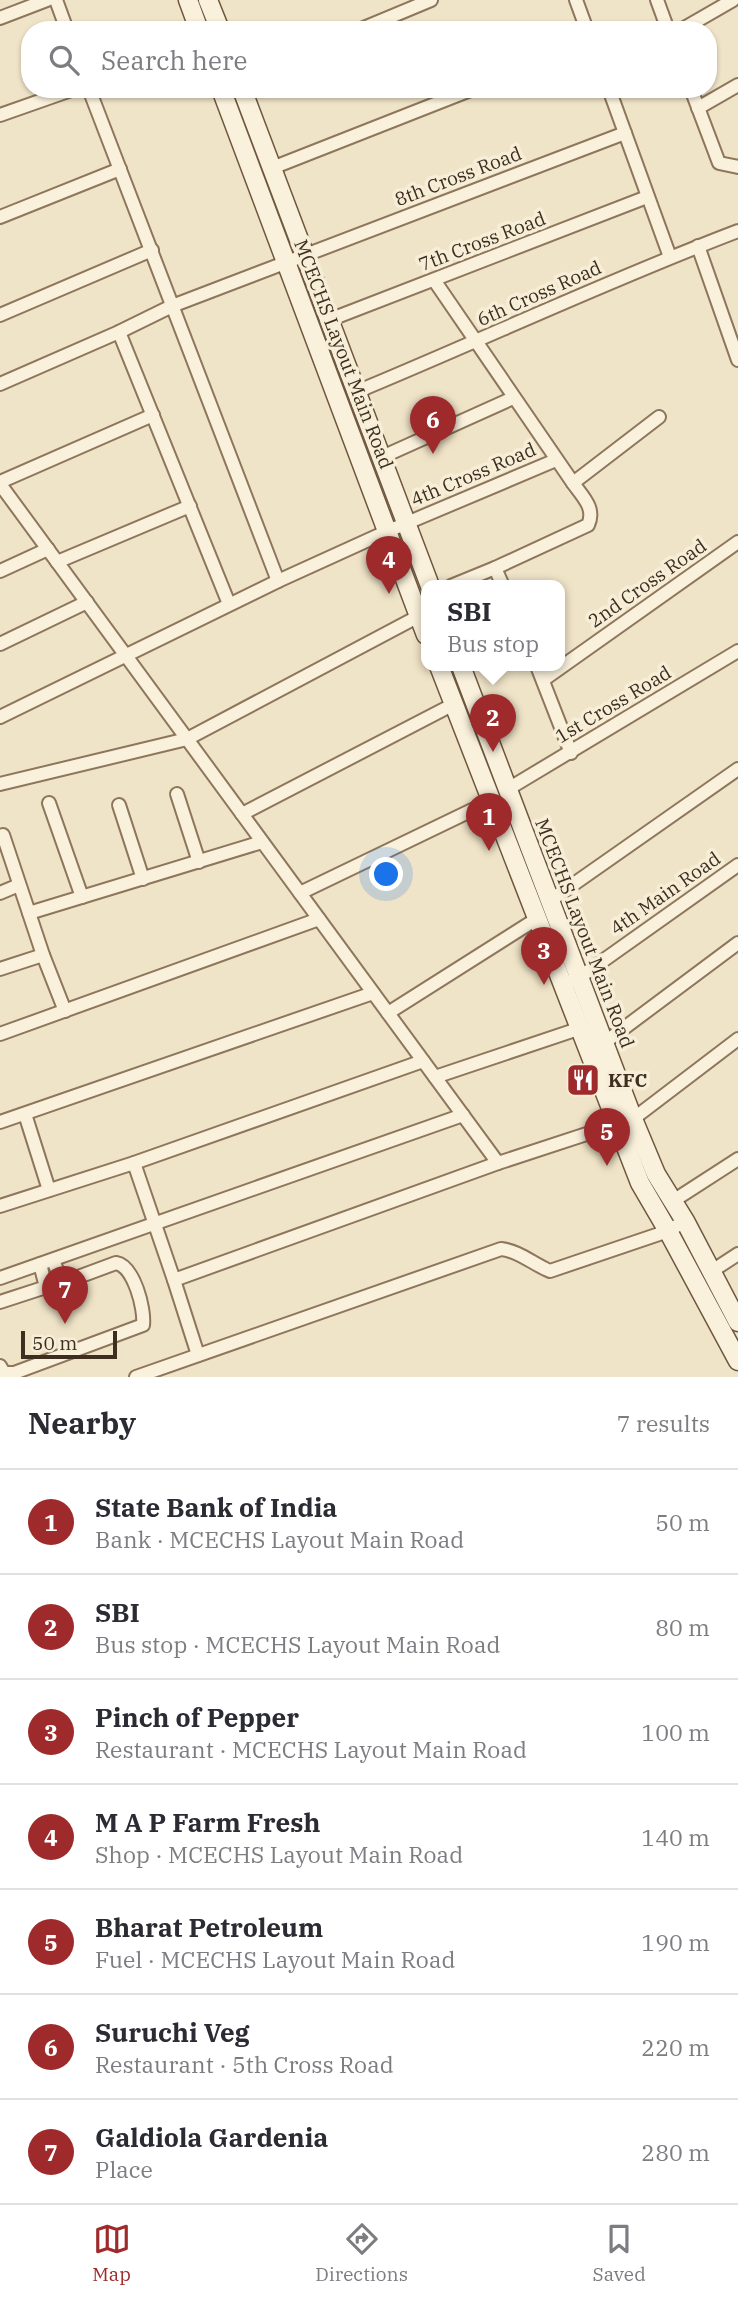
<!DOCTYPE html>
<html lang="en">
<head>
<meta charset="utf-8">
<style>
  :root { --surface:#fff; --page:#f2f2f3; --text:#2b2b33; --muted:#7c7c81; --line:#e1e1e2; --accent:#9e2a2b }
  body { margin:0; font-family:"IBM Plex Serif",serif; background:var(--page); color:var(--text) }
  .scale { position:absolute; left:21px; bottom:18px; width:96px; box-sizing:border-box; padding-left:7px; border:4px solid #3d2e20; border-top:0; font-size:19px; line-height:24px; white-space:nowrap; color:#3d2e20; -webkit-text-stroke:5px #f7eed8; paint-order:stroke }
  .you { position:absolute; left:387px; top:875px; width:24px; height:24px; margin:-18px; border:5px solid #fff; border-radius:50%; background:#1a73e8; box-shadow:0 0 0 10px #1a73e833 }
  .badge { display:grid; place-items:center; width:46px; height:46px; border-radius:50%; background:var(--accent); color:#fff; font-size:23px; font-weight:700 }
  .pin { position:absolute; translate:-50% -58px; filter:drop-shadow(0 2px 4px #0008) }
  .pin::after { content:''; position:absolute; top:37px; width:24px; height:21px; background:inherit; clip-path:polygon(0 0,100% 0,50% 100%) }
  .popup { position:absolute; left:421px; top:580px; width:144px; height:91px; box-sizing:border-box; display:grid; place-content:center; border-radius:14px; background:var(--surface); filter:drop-shadow(0 2px 5px #0005); font-size:23px; white-space:nowrap; color:var(--muted) }
  .popup b { font-size:26px; color:var(--text) }
  .popup::after { content:''; position:absolute; left:50%; top:100%; margin-left:-14px; border:14px solid transparent; border-top-color:var(--surface) }
  .list { margin:0; padding:0; list-style:none }
  h2 { display:flex; justify-content:space-between; align-items:center; height:91px; margin:0; padding:0 28px; font-size:30px }
  h2 small { font-size:23px; font-weight:400; color:var(--muted) }
  .list li { display:grid; grid-template-columns:46px 1fr auto; gap:21px; align-items:center; box-sizing:border-box; height:105px; padding:0 28px; border-top:2px solid var(--line) }
  .list b { display:block; font-size:26px; white-space:nowrap }
  .list p { margin:0; font-size:23px; white-space:nowrap; color:var(--muted) }
  .list em { font-size:23px; font-style:normal; color:var(--muted) }
  .icon { flex:none; width:38px; height:38px; fill:none; stroke:currentColor; stroke-width:2; stroke-linecap:round; stroke-linejoin:round }
  .map { position:relative; flex:none; width:738px; height:1377px; overflow:hidden }
  .search { position:absolute; background:var(--surface); box-shadow:0 2px 5px #0004; left:21px; right:21px; top:21px; height:77px; display:flex; align-items:center; gap:18px; box-sizing:border-box; padding:0 24px; border-radius:28px; color:var(--muted); font-size:26px }
  .sheet { height:826px; background:var(--surface) }
  nav { display:flex; justify-content:space-around; align-items:center; box-sizing:border-box; height:98px; border-top:2px solid var(--line); background:var(--surface); font-size:19px; color:var(--muted) }
  nav a { display:grid; justify-items:center; gap:4px }
  nav .on { color:var(--accent) }
  .map>svg:first-child { display:block }
  .lines { fill:none; stroke-linecap:round; stroke-linejoin:round }
  .minor-casing { stroke:#8d765c; stroke-width:16 }
  .secondary-casing { stroke:#6f573f; stroke-width:21 }
  .minor { stroke:#faf1dc; stroke-width:12 }
  .secondary { stroke:#faf1dc; stroke-width:18 }
  .labels { text-anchor:middle; stroke-width:7; stroke-linejoin:round; paint-order:stroke }
  .street-label { font-size:19px; fill:#3d2e20; stroke:#f7eed8 }
  .poi-label { font-size:19px; font-weight:bold; fill:#3d2e20; stroke:#f7eed8; text-anchor:start }
</style>
</head>
<body>
<div class="map">
<svg width="738" height="1377" viewBox="0 0 738 1377">
  <rect width="100%" height="100%" fill="#f0e4c8"/>
  <g class="lines">
    <defs>
      <g id="minor">
        <path d="M56,0l11,30"/>
        <path d="M576,0l11,30"/>
        <path d="M657,0l11,30"/>
        <path d="M0,18l47,-18"/>
        <path d="M359,30l72,-30"/>
        <path d="M681,30l52,-30"/>
        <path d="M89,89l189,492"/>
        <path d="M609,89l61,168"/>
        <path d="M691,89l28,74 19,4"/>
        <path d="M698,108l40,-23"/>
        <path d="M0,115l74,-26"/>
        <path d="M272,168l201,-79"/>
        <path d="M0,217l120,-48"/>
        <path d="M698,246l40,114"/>
        <path d="M434,280l139,203"/>
        <path d="M0,315l152,-65"/>
        <path d="M329,320l318,-123"/>
        <path d="M119,332l110,272"/>
        <path d="M0,384l119,-52 53,-26 453,-173"/>
        <path d="M356,392c128,-53 253,-112 382,-161"/>
        <path d="M382,457l131,-59"/>
        <path d="M0,482l153,-67"/>
        <path d="M0,484l498,679"/>
        <path d="M57,562l133,-56"/>
        <path d="M495,568l8,18"/>
        <path d="M0,571l48,-22"/>
        <path d="M451,586l44,-18 93,-43c8,-17 -6,-29 -15,-42l86,-66"/>
        <path d="M0,644l87,-42"/>
        <path d="M537,666l34,87"/>
        <path d="M543,680l195,-138"/>
        <path d="M0,717l278,-136 110,-50 168,-71"/>
        <path d="M0,784l187,-45 232,-123"/>
        <path d="M508,789l230,-138"/>
        <path d="M177,794l22,68"/>
        <path d="M49,803l33,94"/>
        <path d="M119,805l24,74"/>
        <path d="M242,814l212,-110"/>
        <path d="M3,835l40,120 22,56"/>
        <path d="M0,893l19,-8"/>
        <path d="M300,893l193,-93"/>
        <path d="M551,900l187,-131"/>
        <path d="M29,913l233,-71"/>
        <path d="M0,969l43,-14"/>
        <path d="M565,985l15,-8 158,-112"/>
        <path d="M388,1013l150,-95"/>
        <path d="M0,1034l319,-115"/>
        <path d="M604,1043l134,-100"/>
        <path d="M435,1077l146,-49"/>
        <path d="M25,1114l24,76"/>
        <path d="M633,1119l105,-80"/>
        <path d="M0,1122l373,-129"/>
        <path d="M134,1163l40,117"/>
        <path d="M673,1201l65,-42"/>
        <path d="M0,1206l134,-43 289,-102"/>
        <path d="M712,1271l26,-17"/>
        <path d="M0,1278l463,-163"/>
        <path d="M0,1302l46,-15 -6,-23"/>
        <path d="M198,1355l-24,-75 324,-117 119,-39"/>
        <path d="M0,1366l4,7h10l129,-48c2,-16 -9,-59 -27,-62l-54,20 -9,-23"/>
        <path d="M136,1377l365,-128c18,2 32,15 49,22l118,-40 17,-10"/>
      </g>
      <g id="secondary">
        <path d="M188,0l11,30"/>
        <path d="M208,0l12,30"/>
        <path d="M221,89l205,546"/>
        <path d="M242,89l188,497"/>
        <path d="M439,666l201,517 28,48 70,130"/>
        <path d="M461,666l172,453 23,55 29,47 53,101"/>
      </g>
    </defs>
    <use href="#minor" class="minor-casing"/>
    <use href="#secondary" class="secondary-casing"/>
    <use href="#minor" class="minor"/>
    <use href="#secondary" class="secondary"/>
  </g>
  <defs>
    <symbol id="restaurant-square" viewBox="-11 -11 22 22"><rect x="-9" y="-9" width="18" height="18" rx="4" fill="#9e2a2b" stroke="#f7eed8"/><path d="M-5-6h1v4h1v-4h1v4h1v-4h1v5L-1.5 .5V6h-2V.5L-5-1ZM5-6V6H3V1.5H1.5Q1.5-4 5-6Z" fill="#fff"/></symbol>
  </defs>
  <g fill-rule="evenodd">
    <use href="#restaurant-square" x="564" y="1061" width="38" height="38"/>
  </g>
  <g class="labels">
    <g class="street-label">
      <text transform="translate(458 176) rotate(-21)" y="7">8th Cross Road</text>
      <text transform="translate(482 241) rotate(-21)" y="7">7th Cross Road</text>
      <text transform="translate(539 293) rotate(-24)" y="7">6th Cross Road</text>
      <text transform="translate(344 354) rotate(69)" y="7">MCECHS Layout Main Road</text>
      <text transform="translate(473 474) rotate(-23)" y="7">4th Cross Road</text>
      <text transform="translate(647 583) rotate(-35)" y="7">2nd Cross Road</text>
      <text transform="translate(613 704) rotate(-31)" y="7">1st Cross Road</text>
      <text transform="translate(665 893) rotate(-35)" y="7">4th Main Road</text>
      <text transform="translate(585 933) rotate(69)" y="7">MCECHS Layout Main Road</text>
    </g>
    <g class="poi-label">
      <text x="608" y="1087">KFC</text>
    </g>
  </g>
</svg>
<div class="scale">50 m</div>
<div class="you"></div>
<div class="pin badge" style="left:489px;top:851px">1</div>
<div class="pin badge" style="left:493px;top:752px">2</div>
<div class="popup"><b>SBI</b>Bus stop</div>
<div class="pin badge" style="left:544px;top:985px">3</div>
<div class="pin badge" style="left:389px;top:594px">4</div>
<div class="pin badge" style="left:607px;top:1166px">5</div>
<div class="pin badge" style="left:433px;top:454px">6</div>
<div class="pin badge" style="left:65px;top:1324px">7</div>
<div class="search"><svg class="icon" aria-label="search" viewBox="0 0 24 24"><circle cx="10" cy="10" r="6"/><path d="M15 15l6 6"/></svg>Search here</div>
</div>
<section class="sheet">
<h2>Nearby<small>7 results</small></h2>
<ul class="list">
<li><span class="badge">1</span><div><b>State Bank of India</b><p>Bank · MCECHS Layout Main Road</p></div><em>50 m</em></li>
<li><span class="badge">2</span><div><b>SBI</b><p>Bus stop · MCECHS Layout Main Road</p></div><em>80 m</em></li>
<li><span class="badge">3</span><div><b>Pinch of Pepper</b><p>Restaurant · MCECHS Layout Main Road</p></div><em>100 m</em></li>
<li><span class="badge">4</span><div><b>M A P Farm Fresh</b><p>Shop · MCECHS Layout Main Road</p></div><em>140 m</em></li>
<li><span class="badge">5</span><div><b>Bharat Petroleum</b><p>Fuel · MCECHS Layout Main Road</p></div><em>190 m</em></li>
<li><span class="badge">6</span><div><b>Suruchi Veg</b><p>Restaurant · 5th Cross Road</p></div><em>220 m</em></li>
<li><span class="badge">7</span><div><b>Galdiola Gardenia</b><p>Place</p></div><em>280 m</em></li>
</ul>
</section>
<nav>
<a class="on"><svg class="icon" aria-label="map" viewBox="0 0 24 24"><path d="M3 6l6-2 6 2 6-2v14l-6 2-6-2-6 2zM9 4v14M15 6v14"/></svg>Map</a>
<a><svg class="icon" aria-label="directions" viewBox="0 0 24 24"><path d="M12 3l9 9-9 9-9-9zM9 14v-3h6M13 9l2 2-2 2"/></svg>Directions</a>
<a><svg class="icon" aria-label="saved" viewBox="0 0 24 24"><path d="M7 4h10v16l-5-4-5 4z"/></svg>Saved</a>
</nav>
</body>
</html>
